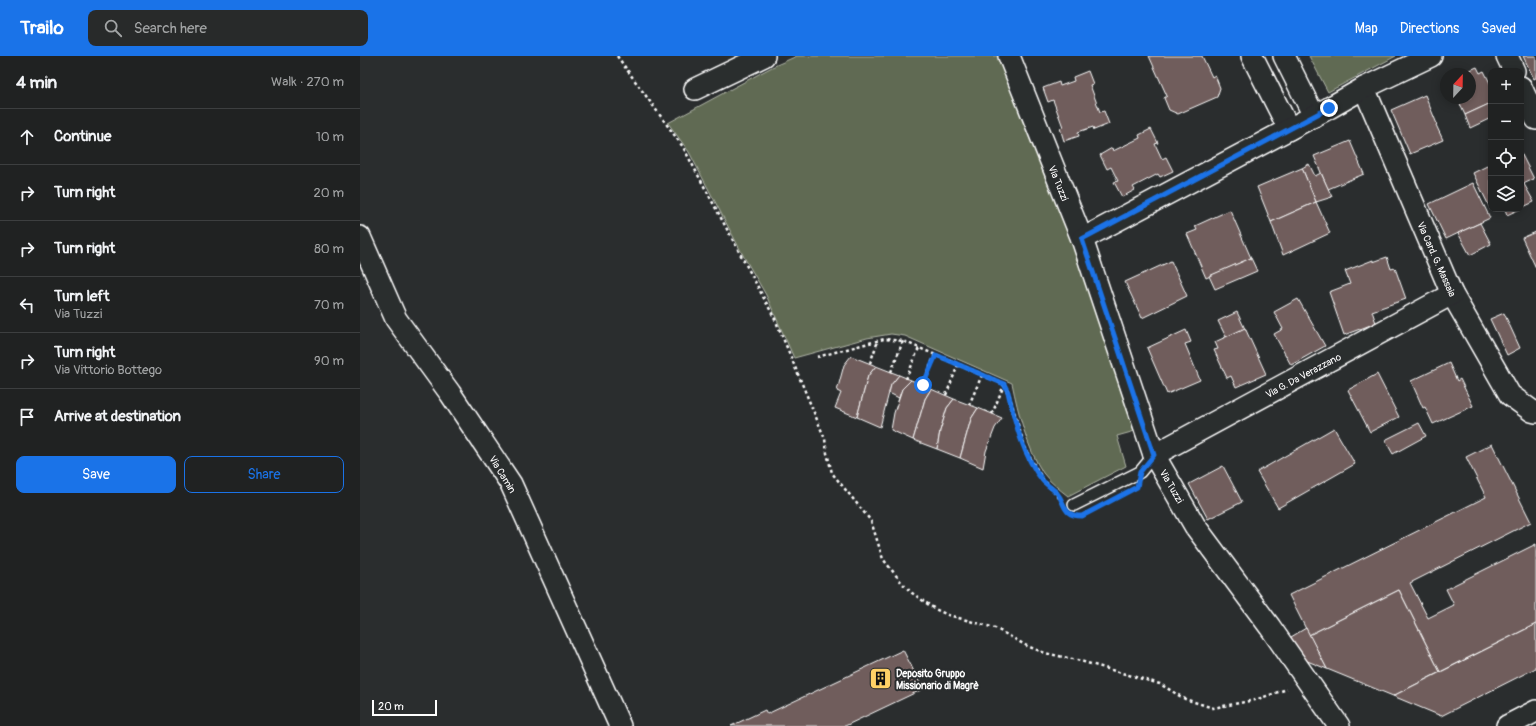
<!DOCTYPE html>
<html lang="en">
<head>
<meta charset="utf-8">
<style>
  :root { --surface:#202222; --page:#282a2a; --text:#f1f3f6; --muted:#a2a4a5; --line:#3d3f40; --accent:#1a73e8 }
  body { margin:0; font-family:Pangolin,sans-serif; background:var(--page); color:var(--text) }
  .controls { position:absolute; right:12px; top:12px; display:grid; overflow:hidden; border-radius:8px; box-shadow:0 2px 10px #0003 }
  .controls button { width:36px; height:36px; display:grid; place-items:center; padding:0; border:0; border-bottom:1px solid var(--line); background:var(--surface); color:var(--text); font:20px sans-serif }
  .compass { position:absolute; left:1080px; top:12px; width:36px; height:36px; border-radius:50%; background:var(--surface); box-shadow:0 2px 10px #0003; rotate:22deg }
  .scale { position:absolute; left:12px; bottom:10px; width:65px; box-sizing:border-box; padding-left:4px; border:2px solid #fff; border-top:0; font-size:11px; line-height:14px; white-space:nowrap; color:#fff; -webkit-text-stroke:3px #2a2d2e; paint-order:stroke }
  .stop { position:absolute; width:12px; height:12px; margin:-9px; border:3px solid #1a73e8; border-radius:50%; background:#fff }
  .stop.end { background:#1a73e8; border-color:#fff; box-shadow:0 1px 4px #0008 }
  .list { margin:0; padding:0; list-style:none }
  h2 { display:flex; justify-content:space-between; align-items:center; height:52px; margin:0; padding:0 16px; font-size:17px }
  h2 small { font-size:13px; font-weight:400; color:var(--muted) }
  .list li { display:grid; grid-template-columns:26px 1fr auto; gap:12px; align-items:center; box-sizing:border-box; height:56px; padding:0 16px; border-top:1px solid var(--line) }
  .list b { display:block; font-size:15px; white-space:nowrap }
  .list p { margin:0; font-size:13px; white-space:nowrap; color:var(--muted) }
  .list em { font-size:13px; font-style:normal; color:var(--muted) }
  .actions { display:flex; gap:8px; padding:12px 16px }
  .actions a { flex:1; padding:9px 0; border:1px solid var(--accent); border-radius:8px; text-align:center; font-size:14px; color:var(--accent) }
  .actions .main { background:var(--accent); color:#fff }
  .icon { flex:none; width:22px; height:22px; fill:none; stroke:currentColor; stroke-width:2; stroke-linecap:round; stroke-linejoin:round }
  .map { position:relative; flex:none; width:1176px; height:670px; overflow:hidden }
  header { display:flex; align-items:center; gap:24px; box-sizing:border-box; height:56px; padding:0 20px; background:var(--accent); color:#fff }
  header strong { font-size:19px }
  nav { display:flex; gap:22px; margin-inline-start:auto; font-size:14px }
  .search { width:280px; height:36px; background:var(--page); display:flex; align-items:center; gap:10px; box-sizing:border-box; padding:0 14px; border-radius:8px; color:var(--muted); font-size:15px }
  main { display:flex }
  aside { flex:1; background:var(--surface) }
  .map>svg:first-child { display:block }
  .green { fill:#616b52; stroke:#b0b5a8 }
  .building { fill:#705d5c; stroke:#fff }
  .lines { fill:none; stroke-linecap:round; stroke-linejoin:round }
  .lane-casing { stroke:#fff; stroke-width:14 }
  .street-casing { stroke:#fff; stroke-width:24 }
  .path { stroke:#fff; stroke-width:2.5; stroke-dasharray:3 3; stroke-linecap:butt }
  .lane { stroke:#2a2d2e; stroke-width:11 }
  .street { stroke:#2a2d2e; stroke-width:21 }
  .route { stroke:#1a73e8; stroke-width:5 }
  .labels { text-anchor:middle; stroke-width:4; stroke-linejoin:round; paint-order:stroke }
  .street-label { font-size:10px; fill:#fff; stroke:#2a2d2e }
  .poi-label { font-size:10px; font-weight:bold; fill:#fff; stroke:#2a2d2e; text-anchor:start }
</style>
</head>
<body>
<header>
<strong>Trailo</strong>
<div class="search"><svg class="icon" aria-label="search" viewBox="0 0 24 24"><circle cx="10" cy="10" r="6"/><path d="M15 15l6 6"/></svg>Search here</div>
<nav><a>Map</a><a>Directions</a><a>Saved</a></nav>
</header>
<main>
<aside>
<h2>4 min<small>Walk · 270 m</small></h2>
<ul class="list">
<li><svg class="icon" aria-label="ahead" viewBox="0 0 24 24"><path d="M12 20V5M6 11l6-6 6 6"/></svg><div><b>Continue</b></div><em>10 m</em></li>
<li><svg class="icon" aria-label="right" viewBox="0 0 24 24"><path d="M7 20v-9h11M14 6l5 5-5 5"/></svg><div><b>Turn right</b></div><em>20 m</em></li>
<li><svg class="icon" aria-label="right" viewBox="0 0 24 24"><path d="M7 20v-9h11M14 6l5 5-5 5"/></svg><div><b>Turn right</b></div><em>80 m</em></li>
<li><svg class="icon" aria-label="left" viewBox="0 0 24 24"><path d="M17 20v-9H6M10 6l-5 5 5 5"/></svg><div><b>Turn left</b><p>Via Tuzzi</p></div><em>70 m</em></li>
<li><svg class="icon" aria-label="right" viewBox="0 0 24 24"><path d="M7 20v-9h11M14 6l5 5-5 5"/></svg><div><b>Turn right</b><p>Via Vittorio Bottego</p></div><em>90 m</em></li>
<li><svg class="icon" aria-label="arrive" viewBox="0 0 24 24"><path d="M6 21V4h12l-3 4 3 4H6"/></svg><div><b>Arrive at destination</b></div></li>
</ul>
<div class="actions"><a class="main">Save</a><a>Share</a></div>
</aside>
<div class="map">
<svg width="1176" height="670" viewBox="0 0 1176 670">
  <rect width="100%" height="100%" fill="#2a2d2e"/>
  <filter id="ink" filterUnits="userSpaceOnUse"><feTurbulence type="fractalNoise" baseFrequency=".025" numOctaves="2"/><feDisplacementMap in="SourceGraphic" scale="8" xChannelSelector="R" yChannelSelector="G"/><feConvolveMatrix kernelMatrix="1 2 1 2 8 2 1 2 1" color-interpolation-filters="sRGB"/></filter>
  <g filter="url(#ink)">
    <g class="green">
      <path d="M437,0h204l71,177 45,136 18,62 -18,5 9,30 -58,30c-9,-7 -18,-14 -25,-23 -16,-25 -25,-61 -31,-90l-107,-47 -14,-2 -24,4 -73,20 -28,-63 -22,-38 -55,-105 -21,-29 104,-56z"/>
      <path d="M949,0h87l-68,36z"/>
    </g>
    <g class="building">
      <path d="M789,0h53l10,21 3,-2 5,13 -3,9 -39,17 -9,-4 -5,-12 3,-2z"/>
      <path d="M1163,0h13v22l-2,1z"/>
      <path d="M1117,11l3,6 4,-2 7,14v18l-26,12 -8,-17h13v-24h-9z"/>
      <path d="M728,15l5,13 -3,1 10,27 4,-1 5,13 -15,6 -1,-3 -15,5 1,4 -15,5 -4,-13 3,-1 -10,-27 -5,2 -5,-14 16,-6 1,4 14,-5 -1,-4z"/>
      <path d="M1065,39l12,29 -1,1 7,15 -33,14 -19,-44z"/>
      <path d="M1131,47v15l-21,10 -5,-13z"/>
      <path d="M791,73l7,14 -3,1 7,15 4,-2 7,14 -13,6 -2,-3 -25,13 2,3 -13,7 -8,-15 4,-1 -7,-14 -4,2 -7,-14 12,-7 1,3 27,-13 -1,-3z"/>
      <path d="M990,85l14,33 -36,15 -14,-33z"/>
      <path d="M1161,97l13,26 -13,6z"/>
      <path d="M949,108l6,12 6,-3 11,24 -16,5 -14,-34z"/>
      <path d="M1131,108v45h1l-1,1 -18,-37z"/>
      <path d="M942,112l14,34 -45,20 -14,-35z"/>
      <path d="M1113,127l17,35 -44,21 -17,-35z"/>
      <path d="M1164,128l10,18 -13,6v-23z"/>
      <path d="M956,146l14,31 -47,22 -12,-33z"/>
      <path d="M1145,153h15l-13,6z"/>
      <path d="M870,154l21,48 -45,20 -19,-44 10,-4 -2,-4z"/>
      <path d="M1120,167l11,21 -21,11 -12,-22z"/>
      <path d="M1176,176v36l-14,-30z"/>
      <path d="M1027,201l4,12 4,-1 11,31 -34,12 4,12 -32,12 -15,-43 21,-8 -5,-13 28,-11v2z"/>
      <path d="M891,202l6,13 -42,18 -6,-13z"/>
      <path d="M811,205l16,35 -45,22 -17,-36z"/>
      <path d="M938,243l27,47 -34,19 -17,-31 9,-5 -9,-17z"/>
      <path d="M877,256l8,17 -19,8 -8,-16z"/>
      <path d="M1144,257l16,35 -13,7 -17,-36z"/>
      <path d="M885,272l21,46 -30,13 -5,-11 -4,2 -13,-28 4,-1 -3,-7z"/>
      <path d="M826,274l5,12 -6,2 15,36 -33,14 -20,-46z"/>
      <path d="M491,300l25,10 -8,10 -11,41 -22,-9 6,-15 -4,-2 7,-26z"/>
      <path d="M1089,307l8,18 3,-2 13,27 -40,18 -8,-17 -2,1 -12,-27z"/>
      <path d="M516,310l23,9 -8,10 -11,42 -23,-10 11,-41z"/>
      <path d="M1017,318l22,43 -29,15 -22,-42z"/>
      <path d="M539,319l12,5 -9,9 -3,9 -10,-5 2,-8z"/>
      <path d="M551,324l20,9 -6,10 -12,41 -22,-10 3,-17 8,-24z"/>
      <path d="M571,333l23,10 -7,9 -7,23 -3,18 -24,-9 12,-41z"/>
      <path d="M594,343l24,9 -7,11 -11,39 -23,-9 3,-18 7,-23z"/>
      <path d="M618,352l24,10 -7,10 -9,23 -3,17 -23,-10 11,-39z"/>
      <path d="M1059,367l7,13 -33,18 -8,-14z"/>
      <path d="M974,372l21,36 -77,44 -21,-36z"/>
      <path d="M1132,388l39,78 -121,61 18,35 26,-13 -8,-16 90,-45v80l-96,48 -41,-82 -90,45 -20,-40 197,-98 -20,-40z"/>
      <path d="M863,410l19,36 -34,17 -19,-35z"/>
      <path d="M1039,534l41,82 -47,24 -66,-27 -18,-34z"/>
      <path d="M1176,568v44l-95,48 -48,-20z"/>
      <path d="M946,572l21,41 -37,-15 -9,-11z"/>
      <path d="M543,594l20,39 -78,37h-114l34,-16 2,4z"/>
    </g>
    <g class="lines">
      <defs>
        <path id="lane" d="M714,449l66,-33 14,-17"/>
        <g id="street">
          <path d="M649,0l73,183 72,216 41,71 75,101 69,99"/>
          <path d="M892,0l37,73"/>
          <path d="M924,0l30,60"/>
          <path d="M1147,0l7,15"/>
          <path d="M1161,31l15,32"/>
          <path d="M1004,32l88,206 58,101 22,16 4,1"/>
          <path d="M335,33l69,-33"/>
          <path d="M0,181l36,82 54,74 61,91 109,242"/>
          <path d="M722,183l247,-131 35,-20 67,-32"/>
          <path d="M794,399l298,-161"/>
          <path d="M1147,670l29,-15"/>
        </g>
      </defs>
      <use href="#lane" class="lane-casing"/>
      <use href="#street" class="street-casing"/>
      <g class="path">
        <path d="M257,0l66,91 92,172 50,120 2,14 5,20 39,48 12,38 19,24 10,10 23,16 13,6 47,13 32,18 18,7 32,7 83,24 25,15 28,9 42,-8 32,-11"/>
        <path d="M457,301l67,-18 19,2 101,43 4,8 18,59 17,29 14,14 2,4"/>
        <path d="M510,307l8,-22"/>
        <path d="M531,316l12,-31"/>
        <path d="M546,323l13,-31"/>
        <path d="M563,329l12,-30"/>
        <path d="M586,339l12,-30"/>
        <path d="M609,349l13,-30"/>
        <path d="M632,358l12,-29"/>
      </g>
      <use href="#lane" class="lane"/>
      <use href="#street" class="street"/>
    </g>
  </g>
  <g class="lines" filter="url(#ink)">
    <path class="route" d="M563,329l13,-30 68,29 4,8c7,30 15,64 35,89 4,4 10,8 14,12 9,11 5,23 25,23l55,-29 3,-15 14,-17 -72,-216 247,-131"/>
  </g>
  <defs>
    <symbol id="building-square" viewBox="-11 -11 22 22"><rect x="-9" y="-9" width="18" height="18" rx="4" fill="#ffd166" stroke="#2a2d2e"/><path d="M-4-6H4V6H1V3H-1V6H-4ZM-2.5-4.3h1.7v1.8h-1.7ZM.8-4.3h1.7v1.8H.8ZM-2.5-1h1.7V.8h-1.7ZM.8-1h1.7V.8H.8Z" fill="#111"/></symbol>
  </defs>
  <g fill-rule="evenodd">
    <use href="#building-square" x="508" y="610" width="25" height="25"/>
  </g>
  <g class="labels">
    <g class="street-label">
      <text transform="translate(699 127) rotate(68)" y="4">Via Tuzzi</text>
      <text transform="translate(1077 203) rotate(66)" y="4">Via Card. G. Massaia</text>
      <text transform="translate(943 319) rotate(-28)" y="4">Via G. Da Verazzano</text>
      <text transform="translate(143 418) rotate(59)" y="4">Via Camin</text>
      <text transform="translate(812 430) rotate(60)" y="4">Via Tuzzi</text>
    </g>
    <g class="poi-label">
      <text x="536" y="621">Deposito Gruppo<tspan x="536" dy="12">Missionario di Magrè</tspan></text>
    </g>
  </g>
</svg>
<div class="controls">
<button>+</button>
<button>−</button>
<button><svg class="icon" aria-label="locate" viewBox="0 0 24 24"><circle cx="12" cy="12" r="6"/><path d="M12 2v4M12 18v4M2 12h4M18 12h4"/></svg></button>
<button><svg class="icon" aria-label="layers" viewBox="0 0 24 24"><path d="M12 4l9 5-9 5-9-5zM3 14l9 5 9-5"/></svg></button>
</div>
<svg class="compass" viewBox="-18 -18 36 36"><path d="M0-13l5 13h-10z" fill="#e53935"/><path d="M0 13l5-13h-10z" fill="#a2a4a5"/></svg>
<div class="scale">20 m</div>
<div class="stop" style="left:563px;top:329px"></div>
<div class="stop end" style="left:969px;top:52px"></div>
</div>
</main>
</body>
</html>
